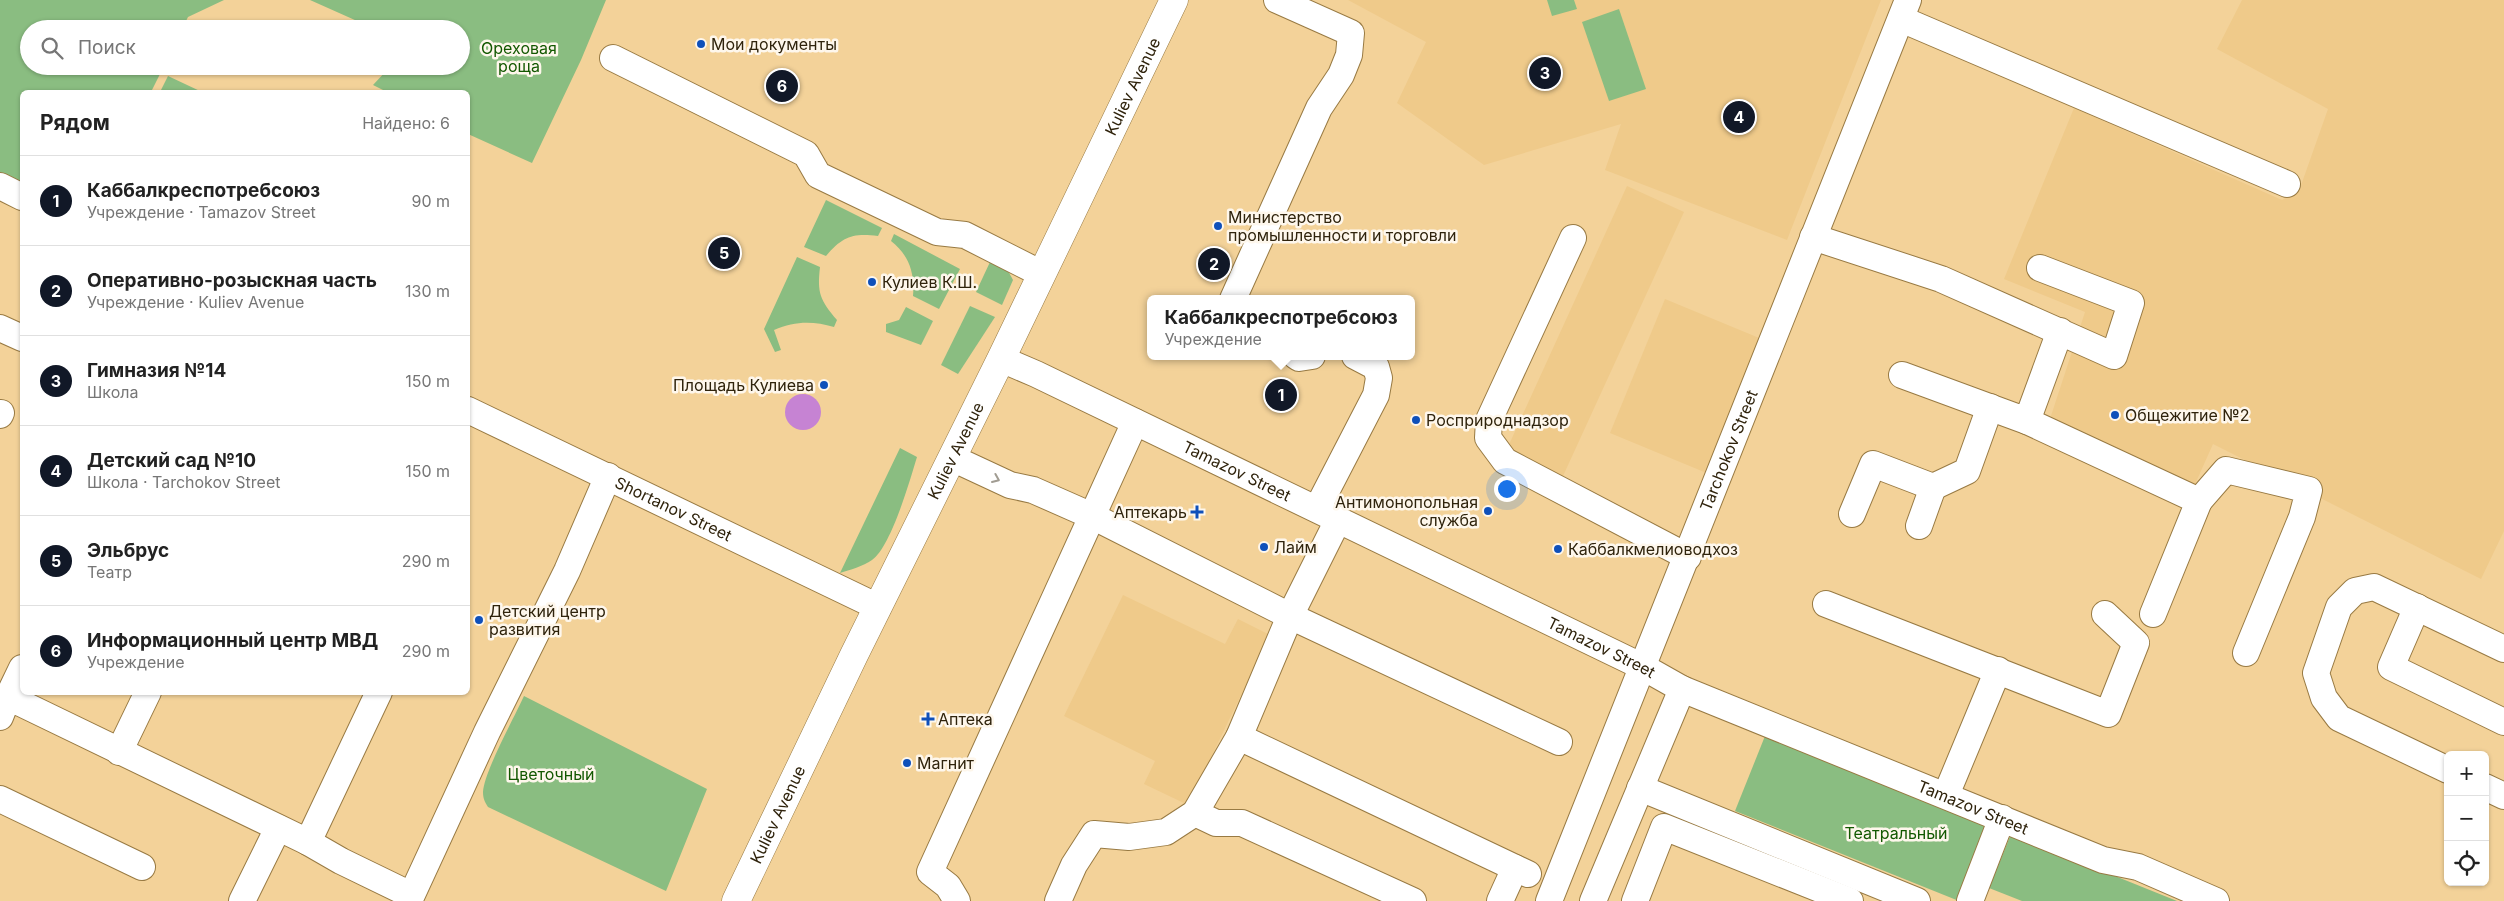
<!DOCTYPE html>
<html lang="ru">
<head>
<meta charset="utf-8">
<style>
  :root { --surface:#fff; --page:#f2f2f2; --text:#222; --muted:#767676; --line:#e0e0e0; --accent:#111827 }
  body { margin:0; font-family:Inter,sans-serif; background:var(--page); color:var(--text) }
  .controls { position:absolute; right:15px; bottom:15px; display:grid; overflow:hidden; border-radius:8px; box-shadow:0 1px 4px #0004 }
  .controls button { width:45px; height:45px; display:grid; place-items:center; padding:0; border:0; border-bottom:1px solid var(--line); background:var(--surface); color:var(--text); font:25px sans-serif }
  .you { position:absolute; left:1506px; top:488px; width:18px; height:18px; margin:-12px; border:4px solid #fff; border-radius:50%; background:#1a73e8; box-shadow:0 0 0 8px #1a73e833 }
  .badge { display:grid; place-items:center; width:32px; height:32px; border-radius:50%; background:var(--accent); color:#fff; font-size:16px; font-weight:700 }
  .pin { position:absolute; translate:-50% -50%; border:2px solid #fff; box-shadow:0 1px 5px #0006 }
  .popup { position:absolute; left:1147px; top:295px; width:268px; height:65px; box-sizing:border-box; display:grid; place-content:center; border-radius:8px; background:var(--surface); filter:drop-shadow(0 1px 4px #0005); font-size:16px; white-space:nowrap; color:var(--muted) }
  .popup b { font-size:19px; color:var(--text) }
  .popup::after { content:''; position:absolute; left:50%; top:100%; margin-left:-10px; border:10px solid transparent; border-top-color:var(--surface) }
  .list { margin:0; padding:0; list-style:none }
  h2 { display:flex; justify-content:space-between; align-items:center; height:65px; margin:0; padding:0 20px; font-size:21px }
  h2 small { font-size:16px; font-weight:400; color:var(--muted) }
  .list li { display:grid; grid-template-columns:32px 1fr auto; gap:15px; align-items:center; box-sizing:border-box; height:90px; padding:0 20px; border-top:1px solid var(--line) }
  .list b { display:block; font-size:19px; white-space:nowrap }
  .list p { margin:0; font-size:16px; white-space:nowrap; color:var(--muted) }
  .list em { font-size:16px; font-style:normal; color:var(--muted) }
  .icon { flex:none; width:28px; height:28px; fill:none; stroke:currentColor; stroke-width:2; stroke-linecap:round; stroke-linejoin:round }
  .map { position:relative; flex:none; width:2504px; height:901px; overflow:hidden }
  .search { position:absolute; background:var(--surface); box-shadow:0 1px 4px #0004; left:20px; top:20px; width:450px; height:55px; display:flex; align-items:center; gap:12px; box-sizing:border-box; padding:0 18px; border-radius:28px; color:var(--muted); font-size:19px }
  .panel { position:absolute; background:var(--surface); box-shadow:0 1px 4px #0004; left:20px; top:90px; width:450px; height:605px; border-radius:8px }
  .map>svg:first-child { display:block }
  .built { fill:#efca8a }
  .green { fill:#8abd81 }
  .water { fill:#c683d3 }
  .lines { fill:none; stroke-linecap:round; stroke-linejoin:round }
  .minor-casing { stroke:#987a43; stroke-width:28 }
  .major-casing { stroke:#987a43; stroke-width:29 }
  .minor { stroke:#fff; stroke-width:26 }
  .major { stroke:#fff; stroke-width:28 }
  .oneway { stroke:#a19c92 }
  .poi-dot { fill:#0f50ba; stroke:#fef7ec; stroke-width:2 }
  .labels { text-anchor:middle; stroke-width:5; stroke-linejoin:round; paint-order:stroke }
  .poi-label { font-size:16px; fill:#2f230c; stroke:#fef7ec; text-anchor:start }
  .park-label { font-size:16px; fill:#125800; stroke:#fef7ec }
  .street-label { font-size:16px; fill:#2f230c; stroke:#fef7ec }
</style>
</head>
<body>
<div class="map">
<svg width="2504" height="901" viewBox="0 0 2504 901">
  <rect width="100%" height="100%" fill="#f3d299"/>
  <g class="built">
    <path d="M1348,0h533l-94,240 -182,-70 16,-46 -137,41 -87,-62 29,-61z"/>
    <path d="M2242,0h262v531l-23,48 -268,-135 -21,47 -144,-66 37,-113 -81,-33 70,-171 208,92 17,-9 29,-82 -111,-60z"/>
    <path d="M1627,186l57,26 -121,264 -56,-27z"/>
    <path d="M1665,299l99,41 -55,134 -99,-41z"/>
    <path d="M1123,595l102,49 13,-25 32,16 -82,170 -44,-21 11,-23 -91,-45z"/>
  </g>
  <g class="green">
    <path d="M0,0h224l-36,17 -6,12h-153v37h135l-13,26h-129v92l-22,-11z"/>
    <path d="M310,0h296l-25,60 -49,103 -64,-29v-42h-81l-14,-7 14,-15 -1,-4h75v-37h-86z"/>
    <path d="M1547,0h27l3,9 -25,7z"/>
    <path d="M1619,9l27,80 -37,12 -27,-79z"/>
    <path d="M168,76l34,16h-42z"/>
    <path d="M826,200l56,28 -4,8c-25,-3 -35,0 -52,20l-22,-9z"/>
    <path d="M894,234l66,35 -21,40 -26,-13c2,-23 -4,-41 -22,-55z"/>
    <path d="M797,257l23,10c-3,26 0,33 17,53l-3,7c-21,-6 -39,-6 -60,3l7,20 -6,2 -11,-23z"/>
    <path d="M990,262l17,7 6,11 -11,25 -26,-13z"/>
    <path d="M970,306l25,11 -37,57 -17,-9z"/>
    <path d="M906,307l27,14 -12,24 -35,-13v-8l13,-4z"/>
    <path d="M900,448l17,9c-7,23 -26,90 -45,103 -9,6 -22,10 -32,13z"/>
    <path d="M524,696l183,93 -41,102 -178,-84c-3,-5 -5,-8 -5,-15 1,-20 31,-74 41,-96z"/>
    <path d="M1765,736l224,91 -30,74 -224,-90z"/>
    <path d="M2011,834l166,67h-155l-33,-13z"/>
  </g>
  <circle class="water" cx="803" cy="412" r="18"/>
  <g class="lines">
    <defs>
      <g id="minor">
        <path d="M1901,19l386,165"/>
        <path d="M613,58l193,96 12,21 119,57 28,3 77,39"/>
        <path d="M0,186l22,11"/>
        <path d="M1813,237l128,42 173,77 17,-53 -91,-35"/>
        <path d="M1573,238l-84,182 -1,18 17,23 183,96"/>
        <path d="M1233,299l86,-191 22,-33 8,-20 2,-22 -74,-33"/>
        <path d="M0,328l22,10"/>
        <path d="M1296,356l3,2 13,-2"/>
        <path id="s1" d="M1001,359l35,15 607,293 39,22 421,171 35,7 78,34"/>
        <path d="M1902,375l125,46 33,-90"/>
        <path id="s2" d="M468,410l410,197"/>
        <path d="M0,415l1,-2"/>
        <path d="M2027,421l172,80 -46,113"/>
        <path d="M952,458l58,27 23,5 59,26 198,100 269,126"/>
        <path d="M2199,501l27,-31 83,20 -7,27 -56,136"/>
        <path d="M1317,509l59,-114 3,-17 -3,-11 -21,-11"/>
        <path d="M1852,514l21,-50 60,23 34,-16 23,-64"/>
        <path d="M1919,526l14,-39"/>
        <path d="M1826,604l282,110 28,-71 -31,-29"/>
        <path d="M2417,607l-26,60 113,55"/>
        <path d="M8,697l14,-29"/>
        <path d="M0,717l8,-20 300,145 33,19 70,34"/>
        <path d="M1239,737l289,137"/>
        <path d="M119,752l29,-60"/>
        <path d="M2448,770l-109,-52 -15,-20 -8,-25 23,-66 16,-16 19,-4 130,62"/>
        <path d="M2485,787l19,9"/>
        <path d="M1640,788l277,113"/>
        <path d="M1946,795l52,-125"/>
        <path d="M0,799l142,68"/>
        <path d="M1195,813l21,10h26l171,78"/>
        <path d="M308,842l71,-150"/>
        <path d="M242,901l36,-73"/>
        <path d="M409,901l78,-169 80,-161 41,-95"/>
        <path d="M957,901l-9,-15 -18,-14 205,-450"/>
        <path d="M1058,901l16,-36 20,-31 35,3 37,-5 29,-19 44,-76 51,-121 48,-96"/>
        <path d="M1500,901l15,-33"/>
        <path id="s3" d="M1549,901l359,-901"/>
        <path d="M1593,901l89,-212"/>
        <path d="M1635,901l29,-74 186,74"/>
        <path d="M1970,901l32,-83"/>
      </g>
      <g id="major">
        <path id="s4" d="M736,901l118,-246 147,-296 173,-359"/>
      </g>
    </defs>
    <use href="#minor" class="minor-casing"/>
    <use href="#major" class="major-casing"/>
    <use href="#minor" class="minor"/>
    <use href="#major" class="major"/>
  </g>
  <defs><path id="oneway-chevron" d="M-2-3.5L2.5 0L-2 3.5" fill="none" stroke-width="1.6" stroke-linecap="round" stroke-linejoin="round" transform="scale(1.25)"/></defs>
  <use class="oneway" href="#oneway-chevron" transform="translate(996 479) rotate(23)"/>
  <g class="poi-dot">
    <circle cx="701" cy="44" r="5"/>
    <circle cx="1218" cy="226" r="5"/>
    <circle cx="872" cy="282" r="5"/>
    <circle cx="824" cy="385" r="5"/>
    <circle cx="2115" cy="415" r="5"/>
    <circle cx="1416" cy="420" r="5"/>
    <circle cx="1488" cy="511" r="5"/>
    <path d="M1194.5 504.5h5v5h5v5h-5v5h-5v-5h-5v-5h5z"/>
    <circle cx="1264" cy="547" r="5"/>
    <circle cx="1558" cy="549" r="5"/>
    <circle cx="479" cy="620" r="5"/>
    <path d="M925.5 711.5h5v5h5v5h-5v5h-5v-5h-5v-5h5z"/>
    <circle cx="907" cy="763" r="5"/>
  </g>
  <g class="labels">
    <g class="poi-label">
      <text x="711" y="50">Мои документы</text>
      <text x="1228" y="223">Министерство<tspan x="1228" dy="18">промышленности и торговли</tspan></text>
      <text x="882" y="288">Кулиев К.Ш.</text>
      <text x="814" y="391" text-anchor="end">Площадь Кулиева</text>
      <text x="2125" y="421">Общежитие №2</text>
      <text x="1426" y="426">Росприроднадзор</text>
      <text x="1478" y="508" text-anchor="end">Антимонопольная<tspan x="1478" dy="18">служба</tspan></text>
      <text x="1187" y="518" text-anchor="end">Аптекарь</text>
      <text x="1274" y="553">Лайм</text>
      <text x="1568" y="555">Каббалкмелиоводхоз</text>
      <text x="489" y="617">Детский центр<tspan x="489" dy="18">развития</tspan></text>
      <text x="938" y="725">Аптека</text>
      <text x="917" y="769">Магнит</text>
    </g>
    <g class="park-label">
      <text x="519" y="54">Ореховая<tspan x="519" dy="18">роща</tspan></text>
      <text x="551" y="780">Цветочный</text>
      <text x="1896" y="839">Театральный</text>
    </g>
    <g class="street-label">
      <text dy="6" stroke="none"><textPath href="#s4" startOffset="906">Kuliev Avenue</textPath></text>
      <text dy="6" stroke="none"><textPath href="#s4" startOffset="501">Kuliev Avenue</textPath></text>
      <text dy="6" stroke="none"><textPath href="#s3" startOffset="485">Tarchokov Street</textPath></text>
      <text dy="6" stroke="none"><textPath href="#s1" startOffset="261">Tamazov Street</textPath></text>
      <text dy="6" stroke="none"><textPath href="#s2" startOffset="228">Shortanov Street</textPath></text>
      <text dy="6" stroke="none"><textPath href="#s1" startOffset="666">Tamazov Street</textPath></text>
      <text dy="6" stroke="none"><textPath href="#s1" startOffset="1071">Tamazov Street</textPath></text>
      <text dy="6" stroke="none"><textPath href="#s4" startOffset="96">Kuliev Avenue</textPath></text>
    </g>
  </g>
</svg>
<div class="controls">
<button>+</button>
<button>−</button>
<button><svg class="icon" aria-label="locate" viewBox="0 0 24 24"><circle cx="12" cy="12" r="6"/><path d="M12 2v4M12 18v4M2 12h4M18 12h4"/></svg></button>
</div>
<div class="you"></div>
<div class="pin badge" style="left:1281px;top:395px">1</div>
<div class="popup"><b>Каббалкреспотребсоюз</b>Учреждение</div>
<div class="pin badge" style="left:1214px;top:264px">2</div>
<div class="pin badge" style="left:1545px;top:73px">3</div>
<div class="pin badge" style="left:1739px;top:117px">4</div>
<div class="pin badge" style="left:724px;top:253px">5</div>
<div class="pin badge" style="left:782px;top:86px">6</div>
<div class="search"><svg class="icon" aria-label="search" viewBox="0 0 24 24"><circle cx="10" cy="10" r="6"/><path d="M15 15l6 6"/></svg>Поиск</div>
<section class="panel">
<h2>Рядом<small>Найдено: 6</small></h2>
<ul class="list">
<li><span class="badge">1</span><div><b>Каббалкреспотребсоюз</b><p>Учреждение · Tamazov Street</p></div><em>90 m</em></li>
<li><span class="badge">2</span><div><b>Оперативно-розыскная часть</b><p>Учреждение · Kuliev Avenue</p></div><em>130 m</em></li>
<li><span class="badge">3</span><div><b>Гимназия №14</b><p>Школа</p></div><em>150 m</em></li>
<li><span class="badge">4</span><div><b>Детский сад №10</b><p>Школа · Tarchokov Street</p></div><em>150 m</em></li>
<li><span class="badge">5</span><div><b>Эльбрус</b><p>Театр</p></div><em>290 m</em></li>
<li><span class="badge">6</span><div><b>Информационный центр МВД</b><p>Учреждение</p></div><em>290 m</em></li>
</ul>
</section>
</div>
</body>
</html>
